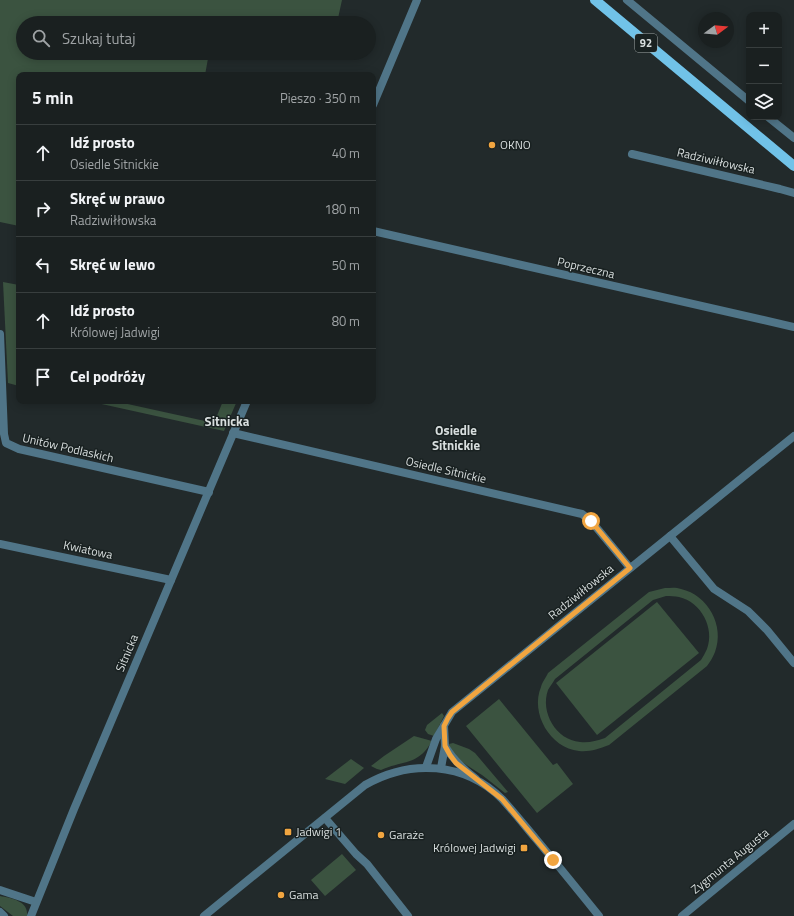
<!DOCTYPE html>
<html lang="pl">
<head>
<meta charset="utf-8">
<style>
  :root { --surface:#1a2020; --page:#232829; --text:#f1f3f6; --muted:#9fa3a5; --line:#383e3e }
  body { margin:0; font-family:"Titillium Web",sans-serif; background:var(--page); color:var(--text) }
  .controls { position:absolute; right:12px; top:12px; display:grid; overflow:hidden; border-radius:8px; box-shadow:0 2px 10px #0003 }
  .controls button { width:36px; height:36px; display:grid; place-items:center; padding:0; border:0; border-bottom:1px solid var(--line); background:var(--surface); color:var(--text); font:20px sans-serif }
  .compass { position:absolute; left:698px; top:12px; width:36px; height:36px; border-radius:50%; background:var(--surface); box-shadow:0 2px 10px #0003; rotate:74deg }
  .stop { position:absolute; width:12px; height:12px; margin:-9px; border:3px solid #f1a540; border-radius:50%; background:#fff }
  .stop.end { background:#f1a540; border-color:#fff; box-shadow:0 1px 4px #0008 }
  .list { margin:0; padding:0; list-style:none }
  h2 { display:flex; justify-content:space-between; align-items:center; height:52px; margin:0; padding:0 16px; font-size:17px }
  h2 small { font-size:13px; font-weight:400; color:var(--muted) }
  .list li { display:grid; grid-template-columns:26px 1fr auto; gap:12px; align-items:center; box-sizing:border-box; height:56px; padding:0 16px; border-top:1px solid var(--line) }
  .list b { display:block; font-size:15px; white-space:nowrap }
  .list p { margin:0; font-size:13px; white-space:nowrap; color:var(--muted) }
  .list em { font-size:13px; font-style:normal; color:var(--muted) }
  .icon { flex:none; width:22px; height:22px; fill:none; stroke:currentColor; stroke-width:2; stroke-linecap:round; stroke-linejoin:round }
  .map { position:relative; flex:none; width:794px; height:916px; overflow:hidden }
  .search { position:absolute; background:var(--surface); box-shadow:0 2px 10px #0003; left:16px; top:16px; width:360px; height:44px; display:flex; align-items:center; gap:10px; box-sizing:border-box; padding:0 14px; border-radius:22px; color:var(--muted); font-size:15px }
  .panel { position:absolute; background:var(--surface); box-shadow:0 2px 10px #0003; left:16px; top:72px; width:360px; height:332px; border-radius:8px }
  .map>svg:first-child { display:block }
  .green { fill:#3b5340; fill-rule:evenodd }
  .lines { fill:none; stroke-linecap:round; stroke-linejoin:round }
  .minor { stroke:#507588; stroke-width:8 }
  .tertiary { stroke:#507588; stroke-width:8 }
  .primary { stroke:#71c2e8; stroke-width:10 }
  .route { stroke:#f1a540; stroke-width:5 }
  .poi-dot { fill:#f1a540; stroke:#192121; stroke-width:1.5 }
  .labels { text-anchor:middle; stroke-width:3; stroke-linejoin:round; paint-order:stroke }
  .shield { fill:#192121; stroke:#9fa5a5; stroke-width:1 }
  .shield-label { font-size:11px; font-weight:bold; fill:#d8dede }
  .poi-label { font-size:12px; fill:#d8dede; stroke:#192121; text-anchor:start }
  .street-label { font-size:12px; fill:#d8dede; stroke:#192121 }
  .neighbourhood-label { font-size:13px; font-weight:bold; fill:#d8dede; stroke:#192121 }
</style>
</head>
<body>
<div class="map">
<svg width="794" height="916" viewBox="0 0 794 916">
  <rect width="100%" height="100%" fill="#222a2b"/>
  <g class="green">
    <path d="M0,0h342l-5,23h-314v30h186l-4,22h-186v151l-19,-4z"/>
    <path d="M3,282l16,3v101l-11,-3z"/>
    <path d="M88,401h26l100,22 9,-22h14l-13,30z"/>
    <path d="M665,588c5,0 11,-1 16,1 27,6 44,37 34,63 -2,5 -5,10 -8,14l-98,79c-11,4 -19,7 -30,6 -29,-3 -49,-38 -38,-64 1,-5 5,-9 7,-14l101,-81zM666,596c4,0 9,0 13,1 22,5 36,31 28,52 -2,4 -4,8 -6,11l-96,78c-9,3 -16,5 -25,4 -24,-2 -40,-30 -32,-52 2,-4 5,-7 7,-11l98,-79z"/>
    <path d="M657,602l42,51 -102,82 -41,-52z"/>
    <path d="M499,699l54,66 4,-2 16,21 -36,29 -71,-87z"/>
    <path d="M442,713l2,3 -10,20 -6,-2 -3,-4 2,-5z"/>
    <path d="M414,736l18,5c-14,25 -29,19 -51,29l-4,-1 -6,-3 13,-10z"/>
    <path d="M453,743l16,6 6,4 33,39 -3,1c-8,-6 -15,-12 -23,-18 -12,-8 -29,-16 -33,-31z"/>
    <path d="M351,759l13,9 -19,16 -20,-5z"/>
    <path d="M342,854l14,16 -31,26 -14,-16z"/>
    <path d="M0,896c11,2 29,5 27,20h-14l-13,-10z"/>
  </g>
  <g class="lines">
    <g class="minor">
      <path d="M627,0l122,101"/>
      <path d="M768,117l26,21"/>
      <path d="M632,154l148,35 14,4"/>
      <path d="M373,231l421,96"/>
      <path d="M0,334l4,100 2,9 13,6 190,43"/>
      <path d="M233,433l349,81 9,7 39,47"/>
      <path d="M670,536l44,53 34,22 19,19 27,33"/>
      <path d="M0,544l171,36"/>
      <path d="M445,746c8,14 18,23 31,33"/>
      <path d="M426,767l10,-28 16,-27 342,-276"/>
      <path d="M441,768l4,-22 -1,-20"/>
      <path d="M325,818l31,36 11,10 41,52"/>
      <path d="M682,916l112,-92"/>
    </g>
    <g class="tertiary">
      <path d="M373,105l44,-105"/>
      <path d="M0,890l36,12"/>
      <path d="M0,912l4,4"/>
      <path d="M31,916l43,-107 173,-408"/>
      <path d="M204,916l161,-131c45,-26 100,-23 137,14 12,13 23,27 34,40 21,25 42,51 63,77"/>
    </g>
    <path class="primary" d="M595,0l199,166"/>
  </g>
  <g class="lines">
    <path class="route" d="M553,860l-51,-61 -46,-36 -6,-8 -5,-9 -1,-20 4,-8 4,-6 178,-144 -39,-47"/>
  </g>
  <g class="poi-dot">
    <circle cx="492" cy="145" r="4"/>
    <rect x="284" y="828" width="8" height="8" rx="2"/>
    <circle cx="381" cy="835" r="4"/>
    <rect x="520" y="844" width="8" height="8" rx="2"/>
    <circle cx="281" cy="895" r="4"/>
  </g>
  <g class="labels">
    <rect class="shield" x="635" y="34" width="22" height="18" rx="3"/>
    <g class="shield-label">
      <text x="646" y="47">92</text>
    </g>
    <g class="poi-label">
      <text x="500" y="149">OKNO</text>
      <text x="296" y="836">Jadwigi 1</text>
      <text x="389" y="839">Garaże</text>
      <text x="516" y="852" text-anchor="end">Królowej Jadwigi</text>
      <text x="289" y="899">Gama</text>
    </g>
    <g class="street-label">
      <text transform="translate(716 161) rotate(13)" y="4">Radziwiłłowska</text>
      <text transform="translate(586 268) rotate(13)" y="4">Poprzeczna</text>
      <text transform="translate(68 448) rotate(13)" y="4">Unitów Podlaskich</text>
      <text transform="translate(446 470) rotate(13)" y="4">Osiedle Sitnickie</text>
      <text transform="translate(88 550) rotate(12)" y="4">Kwiatowa</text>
      <text transform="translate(581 592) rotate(-39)" y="4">Radziwiłłowska</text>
      <text transform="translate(127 653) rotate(-67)" y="4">Sitnicka</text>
      <text transform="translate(730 861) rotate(-39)" y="4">Zygmunta Augusta</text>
    </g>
    <g class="neighbourhood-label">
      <text x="227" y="426">Sitnicka</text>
      <text x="456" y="435">Osiedle<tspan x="456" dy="15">Sitnickie</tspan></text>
    </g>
  </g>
</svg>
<div class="controls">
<button>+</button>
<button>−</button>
<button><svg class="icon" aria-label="layers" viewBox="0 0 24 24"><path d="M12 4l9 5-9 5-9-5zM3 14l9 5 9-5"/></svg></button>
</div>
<svg class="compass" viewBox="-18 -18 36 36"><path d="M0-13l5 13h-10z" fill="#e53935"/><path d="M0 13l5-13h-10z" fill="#9fa3a5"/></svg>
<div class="stop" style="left:591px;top:521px"></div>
<div class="stop end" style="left:553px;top:860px"></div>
<div class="search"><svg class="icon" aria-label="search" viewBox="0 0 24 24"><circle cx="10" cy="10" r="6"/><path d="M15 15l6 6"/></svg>Szukaj tutaj</div>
<section class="panel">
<h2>5 min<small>Pieszo · 350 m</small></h2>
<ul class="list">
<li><svg class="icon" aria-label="ahead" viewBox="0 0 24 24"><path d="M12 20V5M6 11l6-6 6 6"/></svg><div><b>Idź prosto</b><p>Osiedle Sitnickie</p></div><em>40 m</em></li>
<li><svg class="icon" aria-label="right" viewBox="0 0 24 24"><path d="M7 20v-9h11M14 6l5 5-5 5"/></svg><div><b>Skręć w prawo</b><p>Radziwiłłowska</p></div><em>180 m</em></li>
<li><svg class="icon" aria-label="left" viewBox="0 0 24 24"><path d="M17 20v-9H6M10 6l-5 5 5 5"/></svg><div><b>Skręć w lewo</b></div><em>50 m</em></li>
<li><svg class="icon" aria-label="ahead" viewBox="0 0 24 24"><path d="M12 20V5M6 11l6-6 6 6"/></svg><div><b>Idź prosto</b><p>Królowej Jadwigi</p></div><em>80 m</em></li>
<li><svg class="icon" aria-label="arrive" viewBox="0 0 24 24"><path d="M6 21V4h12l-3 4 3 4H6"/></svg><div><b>Cel podróży</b></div></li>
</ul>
</section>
</div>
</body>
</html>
